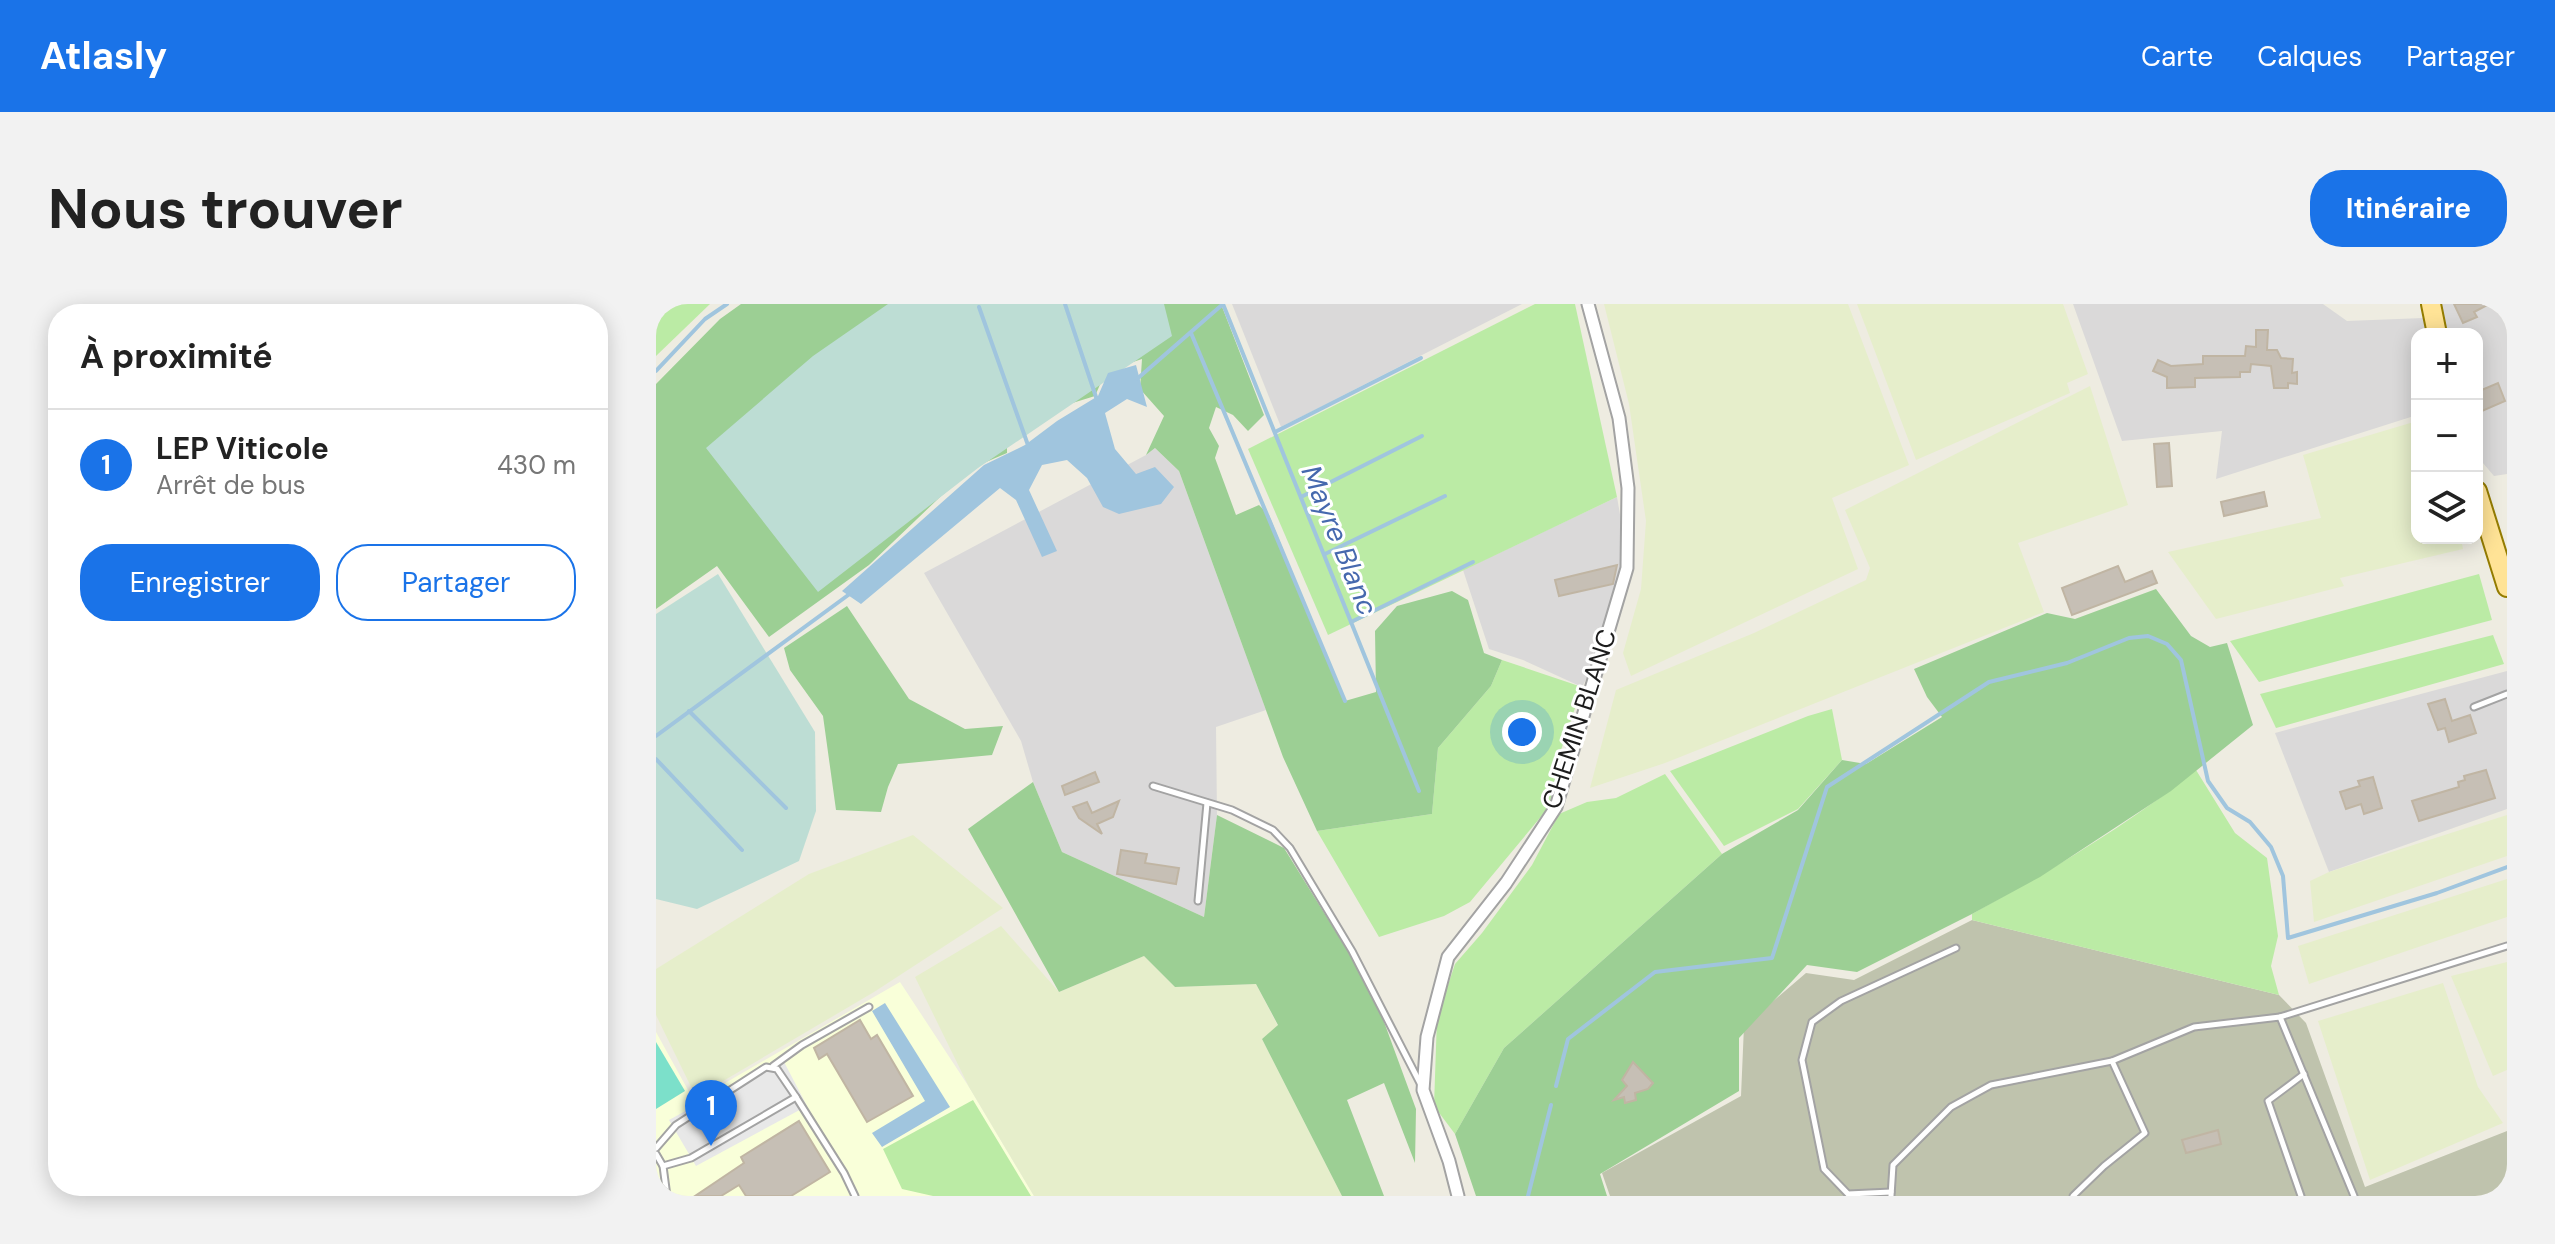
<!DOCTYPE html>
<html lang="fr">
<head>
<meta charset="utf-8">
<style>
  :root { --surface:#fff; --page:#f2f2f2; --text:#222; --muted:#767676; --line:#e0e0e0; --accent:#1a73e8 }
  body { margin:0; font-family:"DM Sans",sans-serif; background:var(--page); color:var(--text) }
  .controls { position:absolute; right:24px; top:24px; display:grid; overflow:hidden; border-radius:16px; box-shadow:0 4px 20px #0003 }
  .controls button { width:72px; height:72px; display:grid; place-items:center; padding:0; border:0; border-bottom:2px solid var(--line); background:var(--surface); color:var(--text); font:40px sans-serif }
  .you { position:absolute; left:866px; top:428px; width:28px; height:28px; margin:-20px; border:6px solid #fff; border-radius:50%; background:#1a73e8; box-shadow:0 0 0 12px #1a73e833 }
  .badge { display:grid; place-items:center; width:52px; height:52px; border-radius:50%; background:var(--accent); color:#fff; font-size:26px; font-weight:700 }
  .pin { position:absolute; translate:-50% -66px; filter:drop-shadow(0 2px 4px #0008) }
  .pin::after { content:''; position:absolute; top:42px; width:28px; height:24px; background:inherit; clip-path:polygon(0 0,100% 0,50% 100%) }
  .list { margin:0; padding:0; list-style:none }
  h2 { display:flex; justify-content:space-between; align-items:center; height:104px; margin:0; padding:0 32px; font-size:34px }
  h2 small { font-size:26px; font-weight:400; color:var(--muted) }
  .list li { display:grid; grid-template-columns:52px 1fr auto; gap:24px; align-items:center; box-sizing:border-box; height:112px; padding:0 32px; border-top:2px solid var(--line) }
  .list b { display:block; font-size:30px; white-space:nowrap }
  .list p { margin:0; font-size:26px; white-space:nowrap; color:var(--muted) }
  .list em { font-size:26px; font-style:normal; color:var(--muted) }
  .actions { display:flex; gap:16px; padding:24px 32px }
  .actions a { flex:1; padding:18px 0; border:2px solid var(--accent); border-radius:32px; text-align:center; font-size:28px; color:var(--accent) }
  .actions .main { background:var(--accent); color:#fff }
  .icon { flex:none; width:44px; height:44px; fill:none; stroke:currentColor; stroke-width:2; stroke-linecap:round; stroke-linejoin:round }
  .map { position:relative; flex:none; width:1851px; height:892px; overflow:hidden; border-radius:32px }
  header { display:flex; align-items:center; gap:48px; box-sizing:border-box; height:112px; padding:0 40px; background:var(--accent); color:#fff }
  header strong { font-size:38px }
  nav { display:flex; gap:44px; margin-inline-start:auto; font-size:28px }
  .intro { display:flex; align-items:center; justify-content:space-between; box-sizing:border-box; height:192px; padding:0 48px }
  h1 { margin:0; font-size:56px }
  .button { padding:20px 36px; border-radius:32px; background:var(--accent); color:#fff; font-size:28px; font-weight:700 }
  main { display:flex; gap:48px; padding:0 48px }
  aside { flex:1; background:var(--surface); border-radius:32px; box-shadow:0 4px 20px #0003 }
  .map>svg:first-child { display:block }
  .residential { fill:#dad9d9 }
  .education { fill:#f9ffd9 }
  .construction { fill:#bfc3ad }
  .farmland { fill:#e6eecb }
  .grass { fill:#bbeba5 }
  .forest { fill:#9ccf94 }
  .wetland { fill:#bdddd4 }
  .pitch { fill:#7ce0ca }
  .parking { fill:#e8e8e8 }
  .water { fill:#a0c5de }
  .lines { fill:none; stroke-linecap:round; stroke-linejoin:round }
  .stream { stroke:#a0c5de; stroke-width:4 }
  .building { fill:#c6bfb5; stroke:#c0b5a3; stroke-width:2 }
  .service-casing { stroke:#a3a3a3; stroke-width:9 }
  .minor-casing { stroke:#a3a3a3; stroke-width:15 }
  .primary-casing { stroke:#947c00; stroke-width:22 }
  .service { stroke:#fff; stroke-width:5 }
  .minor { stroke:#fff; stroke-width:11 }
  .primary { stroke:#ffe396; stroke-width:18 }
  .labels { text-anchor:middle; stroke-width:6; stroke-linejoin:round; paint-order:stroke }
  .street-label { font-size:26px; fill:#1c1c1c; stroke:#fff }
  .water-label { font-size:28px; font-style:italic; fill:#4669ae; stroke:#fff }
</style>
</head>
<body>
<header>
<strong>Atlasly</strong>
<nav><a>Carte</a><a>Calques</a><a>Partager</a></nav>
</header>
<div class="intro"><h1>Nous trouver</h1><a class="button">Itinéraire</a></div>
<main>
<aside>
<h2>À proximité<small></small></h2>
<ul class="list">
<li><span class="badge">1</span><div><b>LEP Viticole</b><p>Arrêt de bus</p></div><em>430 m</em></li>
</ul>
<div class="actions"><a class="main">Enregistrer</a><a>Partager</a></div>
</aside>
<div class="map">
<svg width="1851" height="892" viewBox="0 0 1851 892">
  <rect width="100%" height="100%" fill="#eeece1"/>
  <g class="residential">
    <path d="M576,0h290l-241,123z"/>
    <path d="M1417,0h250l24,17 76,-3 3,16h-9v81l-201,64 6,-48 -100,10z"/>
    <path d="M1785,0h66v170l-13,2 -17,-20v-122h-29z"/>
    <path d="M499,144l24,23 87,239 -50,17 1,88 -13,102 -142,-65 -29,-70 -12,-41 -97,-168 222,-118z"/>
    <path d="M961,193l5,29 -1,48 -28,92 -11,21 -59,-27 -34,-11 -26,-79z"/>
    <path d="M1851,367v138l-178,63 -54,-139z"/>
  </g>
  <path class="education" d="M244,678l69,105 65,109h-378v-164l38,69z"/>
  <path class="construction" d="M1316,616l307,75 27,28 59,164 142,-56v65h-897l-8,-23 139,-77 3,-70 62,-53 48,7z"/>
  <g class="farmland">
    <path d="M948,0h244l61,161 -77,33 26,71 -227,107 -8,-23 18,-64 5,-68 -17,-117z"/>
    <path d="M1201,0h206l25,70 -21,9 3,10 -154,67z"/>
    <path d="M1434,82l38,119 -110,38 26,69 -379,151 -75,25 26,-98 138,-57 112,-53 4,-12 -25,-58z"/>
    <path d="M1761,117v117h44l2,11 -123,29 4,8 -128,33 -48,-67 153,-34 -18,-63z"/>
    <path d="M1851,511v41l-193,66 -4,-41 19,-9z"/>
    <path d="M257,531l90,73 -129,84 -178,105 -40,-82v-46l153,-95z"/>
    <path d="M1851,575v38l-198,67 -11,-38z"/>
    <path d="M345,622l58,66 85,-36 31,31 81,-3 22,42 -16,13 80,157h-308l-65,-109 -54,-110z"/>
    <path d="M1851,658v108l-14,6 -42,-100z"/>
    <path d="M1787,679l35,104 25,36 -133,57 -52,-159z"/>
  </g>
  <g class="grass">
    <path d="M0,0h54l-54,52z"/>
    <path d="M879,0h40l42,193 -289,138 -80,-186z"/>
    <path d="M1823,270l13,46 -233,62 -29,-41z"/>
    <path d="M1837,331l11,29 -228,64 -16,-34z"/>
    <path d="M846,356l80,27 -21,63 -12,57 -79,95 -26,14 -65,21 -62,-106 115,-17 6,-66 53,-62z"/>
    <path d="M1176,405l10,51 -44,49 -74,37 -54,-75 138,-55z"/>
    <path d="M1540,466l39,63 32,25 11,78 -7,30 8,29 -307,-75v-6c77,-43 155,-88 224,-144z"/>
    <path d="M1009,470l57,80 -218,194 -49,86 -21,-28 3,-88 18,-54 27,-31 50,-68 27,-51 28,-12 29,-4z"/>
    <path d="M317,796l58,96h-98l-31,-7 -19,-40z"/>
  </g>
  <g class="forest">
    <path d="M85,0h235l31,124v25l-28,12 -39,32 -71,68 -100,72 -52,-71 -61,43v-225l64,-65z"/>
    <path d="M472,0h93l43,111 -16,16 -15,-16 -17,-8 -7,21 10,18 -4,12 21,57 23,-10 10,10 76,186 31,-9 -1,-61 22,-25 55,-15 16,9 16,53 18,7 -11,26 -53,62 -6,66 -115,17 -34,-74 -104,-286 -24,-23 -9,7 18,-39 -24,-27 2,-30 -36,12 -11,25 -29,9z"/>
    <path d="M1500,285l35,47 19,11 17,-4 26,82 -82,66 -131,86 -68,37 -115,58 -50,-7 -68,73v53l-139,83 7,22h-131l-21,-62 49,-86 218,-194 76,-44 44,-50 24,4 76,-47 -15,-20 -13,-28 133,-56 28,6z"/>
    <path d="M191,302l62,93 56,30 38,-3 -11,29 -94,9 -10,23 -7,25 -45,-2 -13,-94 -33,-46 -6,-22z"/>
    <path d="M377,478l29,70 142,65 13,-102 67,33 65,105 31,58 36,98 -1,54 -31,-80 -37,17 37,96h-42l-80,-157 16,-14 -22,-41 -81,3 -31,-31 -85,36 -91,-163z"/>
  </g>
  <g class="wetland">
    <path d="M232,0h276l8,32 -194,132 -160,124 -112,-144 107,-92z"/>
    <path d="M62,270l97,158 1,79 -17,50 -102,48 -41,-10v-285z"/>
  </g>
  <path class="pitch" d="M0,738l29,49 -29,18z"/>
  <path class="parking" d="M126,754l25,48 -111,60 -27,-46z"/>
  <g class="water">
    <path d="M480,61l11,42 -20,-8 -22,14 10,36 21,25 19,-7 19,20 -13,17 -42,10 -16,-7 -16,-29 -20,-18 -25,5 -13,25 28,61 -15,6 -26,-57 -16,-12 -139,116 -19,-13 142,-126 41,-20 32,-24 41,-25 10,-23z"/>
    <path d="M229,699l65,104 -68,40 -10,-14 53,-32 -53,-90z"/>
  </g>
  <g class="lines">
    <g class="stream">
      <path d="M409,0l32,96"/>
      <path d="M567,0l196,487"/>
      <path d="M323,3l50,141"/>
      <path d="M535,29l154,368"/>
      <path d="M0,67l49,-52 22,-15"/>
      <path d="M481,75l86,-75"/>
      <path d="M619,128l146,-74"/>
      <path d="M645,193l121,-61"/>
      <path d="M669,250l120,-58"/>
      <path d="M695,318l122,-60"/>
      <path d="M33,407l97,97"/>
      <path d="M0,432l195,-143"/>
      <path d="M0,455l86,91"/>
      <path d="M900,782l12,-47 87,-67 117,-14 55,-171 162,-105 78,-19 62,-25 19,-2 19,8 14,16 27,121 19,27 23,14 21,25 12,29 5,62 149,-45 70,-26"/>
      <path d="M872,892l23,-91"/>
    </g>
  </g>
  <g class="building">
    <path d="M1798,0h35l-15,8 3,5 -14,6z"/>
    <path d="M1600,26h12l-1,20h10l4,8 12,1 -1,14 5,-1v12l-9,-1v5h-14l-3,-22 -20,-2 -1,8h-10v5l-45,1v9l-28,1v-11l-14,-6 5,-11 13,6 32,-2v-8h42l1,-10 10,1z"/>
    <path d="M1842,79l7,18 -23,10 -5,-10v-9z"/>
    <path d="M1513,139l3,43 -15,1 -3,-43z"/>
    <path d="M1608,188l3,14 -43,10 -3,-14z"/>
    <path d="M961,261l-4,19 -54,12 -4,-16z"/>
    <path d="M1462,262l7,16 27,-11 5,12 -85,32 -10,-27z"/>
    <path d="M1789,395l7,22 18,-6 6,18 -27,9 -4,-14 -7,2 -10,-26z"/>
    <path d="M1830,466l9,28 -76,23 -7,-20 47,-14 -1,-5 7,-2 -1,-4z"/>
    <path d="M439,468l4,10 -34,13 -3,-9z"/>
    <path d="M1717,473l9,31 -18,6 -3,-10 -15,5 -6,-17 20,-6 -2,-5z"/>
    <path d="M463,497l-6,16 -16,7 5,10 -23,-16 -6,-11 14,-5 5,11z"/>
    <path d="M465,546l26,4 -2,9 34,5 -3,16 -59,-10z"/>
    <path d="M204,716l11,19 6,-4 36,61 -46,26 -40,-68 -8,5 -5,-11z"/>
    <path d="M977,758l20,21 -5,6 -13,4 1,7 -11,3 -1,-6 -10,3 13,-14 -5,-6z"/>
    <path d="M143,817l31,51 -39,24h-45l-7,-11 -18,11h-26l49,-33 -3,-6z"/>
    <path d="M1562,826l3,14 -35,9 -4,-13z"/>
  </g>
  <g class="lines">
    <defs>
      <g id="service">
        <path d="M1818,403l33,-13"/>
        <path d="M497,482l79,24 41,20 17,18 62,103 69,134"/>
        <path d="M542,597l9,-98"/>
        <path d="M117,762l29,-21 67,-38"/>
        <path d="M140,793l48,76 11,23"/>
        <path d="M0,844l20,-23 90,-58 11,2 19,28 -105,61 -28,8"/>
        <path d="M0,850l7,12 4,30"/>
        <path d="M1235,888l-43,2 -24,-25 -22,-109 10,-38 29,-21 115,-53"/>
        <path d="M1235,892l2,-31 58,-58 40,-22 121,-24 82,-34 86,-10"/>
        <path d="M1417,892l31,-30 41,-33 -33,-72"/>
        <path d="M1645,892l-33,-95 36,-27"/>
        <path d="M1698,892l-74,-179 227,-71"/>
      </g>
      <path id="minor" d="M802,892l-9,-35 -26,-71 4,-53 21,-80 58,-74 50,-76 71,-239 1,-80 -9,-70 -31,-114"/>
      <g id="primary">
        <path d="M1775,0l6,30"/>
        <path d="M1821,187l30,96"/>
      </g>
    </defs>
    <use href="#service" class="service-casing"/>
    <use href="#minor" class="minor-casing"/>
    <use href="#primary" class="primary-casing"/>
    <use href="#service" class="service"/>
    <use href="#minor" class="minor"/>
    <use href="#primary" class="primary"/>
  </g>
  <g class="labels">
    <g class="street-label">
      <text transform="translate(923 415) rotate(-72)" y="9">CHEMIN BLANC</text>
    </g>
    <g class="water-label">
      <text transform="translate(684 236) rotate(68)" y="10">Mayre Blanc</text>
    </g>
  </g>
</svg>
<div class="controls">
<button>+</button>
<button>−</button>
<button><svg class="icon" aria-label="layers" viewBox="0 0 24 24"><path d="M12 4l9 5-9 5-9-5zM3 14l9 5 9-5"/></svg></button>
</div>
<div class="you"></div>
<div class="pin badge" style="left:55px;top:842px">1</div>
</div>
</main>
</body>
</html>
